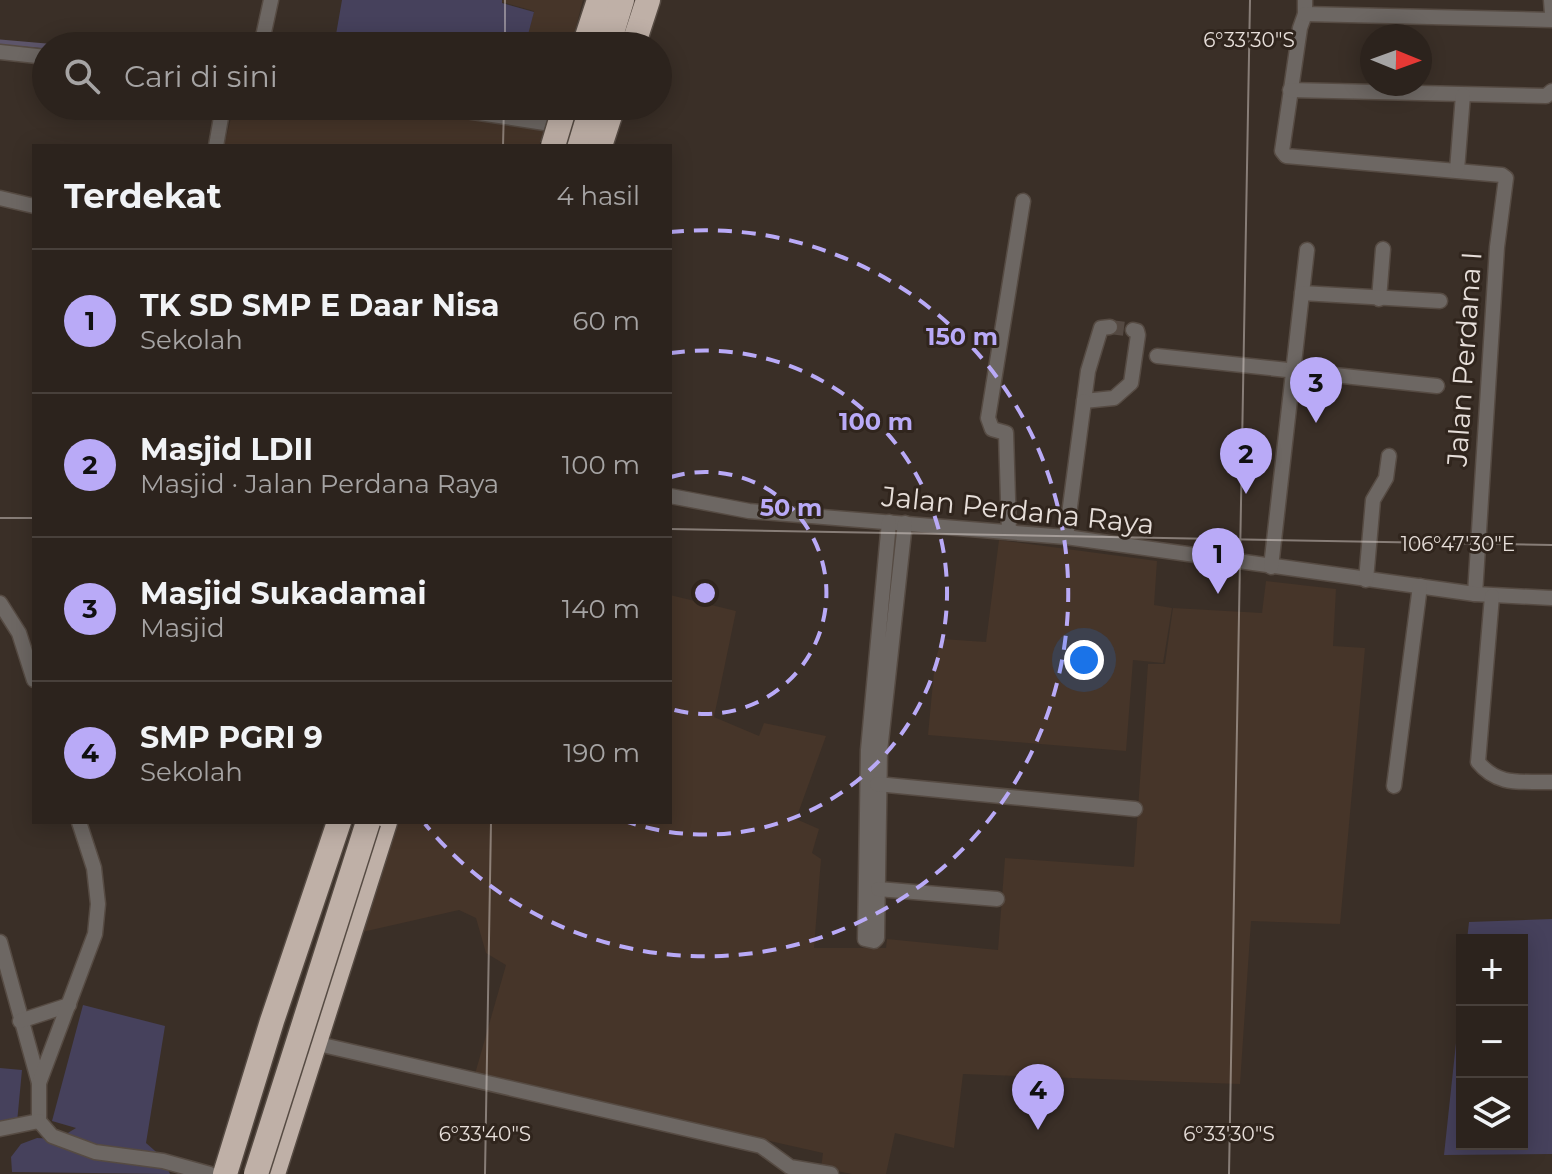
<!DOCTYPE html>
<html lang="id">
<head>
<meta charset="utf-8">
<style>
  :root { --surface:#2c231d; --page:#342b26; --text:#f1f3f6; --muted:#a6a4a4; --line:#48403b; --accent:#b9aaf7 }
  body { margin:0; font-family:Montserrat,sans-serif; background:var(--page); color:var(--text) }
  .controls { position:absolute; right:24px; bottom:24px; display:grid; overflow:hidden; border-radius:0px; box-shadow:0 4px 20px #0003 }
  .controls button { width:72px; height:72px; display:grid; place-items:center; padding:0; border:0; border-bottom:2px solid var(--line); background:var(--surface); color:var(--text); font:40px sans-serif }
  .compass { position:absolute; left:1360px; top:24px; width:72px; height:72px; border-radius:50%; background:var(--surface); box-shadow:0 4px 20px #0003; rotate:91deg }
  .you { position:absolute; left:1084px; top:660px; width:28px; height:28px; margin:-20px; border:6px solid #fff; border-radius:50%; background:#1a73e8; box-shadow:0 0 0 12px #1a73e833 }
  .badge { display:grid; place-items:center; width:52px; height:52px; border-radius:50%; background:var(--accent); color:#111; font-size:26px; font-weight:700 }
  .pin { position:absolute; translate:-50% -66px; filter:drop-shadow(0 2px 4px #0008) }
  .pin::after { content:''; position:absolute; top:42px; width:28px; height:24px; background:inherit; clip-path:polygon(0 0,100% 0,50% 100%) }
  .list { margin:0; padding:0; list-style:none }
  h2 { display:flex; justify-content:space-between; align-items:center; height:104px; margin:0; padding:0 32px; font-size:34px }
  h2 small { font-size:26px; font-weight:400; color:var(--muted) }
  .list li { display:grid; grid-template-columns:52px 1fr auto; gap:24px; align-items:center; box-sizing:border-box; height:144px; padding:0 32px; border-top:2px solid var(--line) }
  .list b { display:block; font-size:30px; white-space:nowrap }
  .list p { margin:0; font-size:26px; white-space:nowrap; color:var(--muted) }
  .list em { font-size:26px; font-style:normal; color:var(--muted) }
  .icon { flex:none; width:44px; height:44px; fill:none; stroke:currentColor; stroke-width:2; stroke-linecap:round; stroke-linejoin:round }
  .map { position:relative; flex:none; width:1552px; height:1174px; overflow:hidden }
  .search { position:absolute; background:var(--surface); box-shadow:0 4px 20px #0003; left:32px; top:32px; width:640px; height:88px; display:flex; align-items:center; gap:20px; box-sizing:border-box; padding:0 28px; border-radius:44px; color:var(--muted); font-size:30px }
  .panel { position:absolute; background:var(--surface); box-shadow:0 4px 20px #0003; left:32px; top:144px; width:640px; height:680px; border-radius:0px }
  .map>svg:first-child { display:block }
  .built { fill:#463529 }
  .green { fill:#46415c }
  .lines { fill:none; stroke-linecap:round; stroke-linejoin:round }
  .stream { stroke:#5d556a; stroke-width:5 }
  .street-tunnel { stroke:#544942; stroke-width:14; stroke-dasharray:14 7; stroke-linecap:butt }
  .street-casing { stroke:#564b43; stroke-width:17 }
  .highway-casing { stroke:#564b43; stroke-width:27 }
  .street { stroke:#6d6763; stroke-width:14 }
  .highway { stroke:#bfb0a7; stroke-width:24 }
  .highway-bridge-casing { stroke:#564b43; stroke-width:27; stroke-linecap:butt }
  .highway-bridge { stroke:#bfb0a7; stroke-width:24 }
  .ticks { fill:none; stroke:#e6ded9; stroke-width:2; stroke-opacity:0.45 }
  .ring { fill:none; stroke:#b9aaf7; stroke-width:4; stroke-dasharray:14 10 }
  .labels { text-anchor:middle; stroke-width:6; stroke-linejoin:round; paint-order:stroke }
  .street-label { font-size:28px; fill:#e6ded9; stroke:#30251d }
  .ticks-label { font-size:20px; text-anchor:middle; fill:#e6ded9; stroke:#30251d; stroke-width:6; stroke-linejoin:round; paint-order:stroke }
  .centre { fill:#b9aaf7; stroke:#30251d; stroke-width:4 }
  .ring-label { font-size:24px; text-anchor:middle; font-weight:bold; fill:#b9aaf7; stroke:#30251d; stroke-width:6; stroke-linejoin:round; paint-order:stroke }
</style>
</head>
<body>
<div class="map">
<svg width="1552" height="1174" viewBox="0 0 1552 1174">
  <rect width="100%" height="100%" fill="#3a2f27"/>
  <g class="built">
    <path d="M503,0h80l-12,46h-46l9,-35 -32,-9z"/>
    <path d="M234,106h177l133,25 -5,15h-315z"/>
    <path d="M999,540l158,21 -3,44 18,3 -9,55 -30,-3 -7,91 -198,-16 7,-74 7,-22 44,3z"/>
    <path d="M1266,581l70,8 -3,57 32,2 -25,276 -89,-3 -11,163 -277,-10 -9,74 -59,-15 -9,41h-34l-31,-6 2,-15 -348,-79 31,-109 -20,-12 -10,-35 -17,-8 -101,23 36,-111h276v-227l66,16 -22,106 45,19 5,-13 62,13 -30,83 23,10 -7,24 9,6 -7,89h72l1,-9 111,11 7,-92 129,9 14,-203h17l8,-56 89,5z"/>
  </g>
  <g class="green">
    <path d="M342,0h160v3l32,9 -9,34h-191z"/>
    <path d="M1552,919v235l-108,1 18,-168v157h60v-204h-55l2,-18z"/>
    <path d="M83,1005l82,21 -19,117 16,14 8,17 -158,-2 -1,-15 10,-13 16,-6 21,1 18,-11 -24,-7z"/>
    <path d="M0,1068l22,2 -6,63 -16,-3z"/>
  </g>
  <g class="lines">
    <path class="stream" d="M0,42l46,4"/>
    <path class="street-tunnel" d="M1110,327l23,3"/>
    <defs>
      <g id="street">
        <path d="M1305,0v14l-5,14 -18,123 4,5 216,19 4,3 -9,69 -22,347"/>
        <path d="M1551,0l1,14"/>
        <path d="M1305,14l247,6"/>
        <path d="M261,46l10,-46"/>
        <path d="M0,52l46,5"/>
        <path d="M1290,90l256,6 6,-5"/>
        <path d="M433,106l131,20"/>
        <path d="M216,146l7,-40"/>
        <path d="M1457,170l6,-75"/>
        <path d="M0,198l34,8"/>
        <path d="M1302,293l5,-43"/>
        <path d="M1379,299l4,-50"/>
        <path d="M1110,327l-9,1 -13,43 -4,30 30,-3 17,-15 7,-48 -1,-4 -4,-1"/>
        <path d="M1157,356l280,30"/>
        <path d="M670,496l79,15 317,26 409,57 77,4"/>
        <path d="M889,522l-21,228 -3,189 9,2 3,-3 3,-187 25,-228"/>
        <path d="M1009,532l-3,-99 -14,-4 -4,-11 35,-217"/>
        <path d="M1066,537l18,-136"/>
        <path d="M1271,567l31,-274 138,8"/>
        <path d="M1366,580l7,-80 13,-22 3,-22"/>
        <path d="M1492,596l-14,166c20,25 44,19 74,20"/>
        <path d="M0,603l19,30 15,47"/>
        <path d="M877,784l258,25"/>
        <path d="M1394,786l26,-200"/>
        <path d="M878,889l119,10"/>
        <path d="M0,942l39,141"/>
        <path d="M20,1021l49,-16"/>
        <path d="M314,1043l447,103 29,21 41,7"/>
        <path d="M39,1121v-38l56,-149 3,-30 -4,-36 -15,-46"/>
        <path d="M0,1129l39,-8 13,15 43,16 68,9 47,13"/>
      </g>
      <g id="highway">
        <path d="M584,46l15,-46"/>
        <path d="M608,46l14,-46"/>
        <path d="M633,46l15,-46"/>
        <path d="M577,146l12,-40"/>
        <path d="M600,146l13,-40"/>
        <path d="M225,1174l47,-153 67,-199"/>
        <path d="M273,1174l112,-352"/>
      </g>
    </defs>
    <use href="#street" class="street-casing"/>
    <use href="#highway" class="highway-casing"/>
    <use href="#street" class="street"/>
    <use href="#highway" class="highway"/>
    <defs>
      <g id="highway-bridge">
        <path d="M553,146l12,-40"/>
        <path d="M256,1174l112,-352"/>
      </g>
    </defs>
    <use href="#highway-bridge" class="highway-bridge-casing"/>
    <use href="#highway-bridge" class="highway-bridge"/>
  </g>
  <path class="ticks" d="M505,46v-46M503,146l1,-40M0,518h34M670,529l882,16M485,1174l6,-352M1229,1174l21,-1174"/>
  <g class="ring">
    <path d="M671 477A121 121 0 1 1 671 709"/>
    <path d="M671 353A242 242 0 1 1 628 822"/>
    <path d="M670 232A363 363 0 1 1 425 824"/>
  </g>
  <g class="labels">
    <g class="street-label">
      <text transform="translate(1464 359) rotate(-86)" y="10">Jalan Perdana I</text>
      <text transform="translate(1018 510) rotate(6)" y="10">Jalan Perdana Raya</text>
    </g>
  </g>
  <g class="ticks-label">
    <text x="1249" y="47">6°33'30"S</text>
    <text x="1458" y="551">106°47'30"E</text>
    <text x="485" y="1141">6°33'40"S</text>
    <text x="1229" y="1141">6°33'30"S</text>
  </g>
  <circle cx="705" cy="593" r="12" class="centre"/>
  <g class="ring-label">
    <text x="962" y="345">150 m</text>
    <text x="876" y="430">100 m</text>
    <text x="791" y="516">50 m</text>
  </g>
</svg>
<div class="controls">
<button>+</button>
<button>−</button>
<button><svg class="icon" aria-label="layers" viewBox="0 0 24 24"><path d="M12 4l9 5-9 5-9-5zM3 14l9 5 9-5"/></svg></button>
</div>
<svg class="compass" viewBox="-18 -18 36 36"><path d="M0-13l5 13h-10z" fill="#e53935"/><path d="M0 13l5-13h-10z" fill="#a6a4a4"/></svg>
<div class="you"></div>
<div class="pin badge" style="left:1218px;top:594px">1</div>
<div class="pin badge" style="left:1246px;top:494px">2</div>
<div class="pin badge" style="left:1316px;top:423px">3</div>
<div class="pin badge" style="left:1038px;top:1130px">4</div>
<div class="search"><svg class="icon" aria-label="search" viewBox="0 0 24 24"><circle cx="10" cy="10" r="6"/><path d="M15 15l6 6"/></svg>Cari di sini</div>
<section class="panel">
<h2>Terdekat<small>4 hasil</small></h2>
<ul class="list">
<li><span class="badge">1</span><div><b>TK SD SMP E Daar Nisa</b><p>Sekolah</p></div><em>60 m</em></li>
<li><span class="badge">2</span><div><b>Masjid LDII</b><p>Masjid · Jalan Perdana Raya</p></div><em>100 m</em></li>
<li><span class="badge">3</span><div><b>Masjid Sukadamai</b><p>Masjid</p></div><em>140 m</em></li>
<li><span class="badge">4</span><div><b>SMP PGRI 9</b><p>Sekolah</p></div><em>190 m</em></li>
</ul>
</section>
</div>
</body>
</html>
